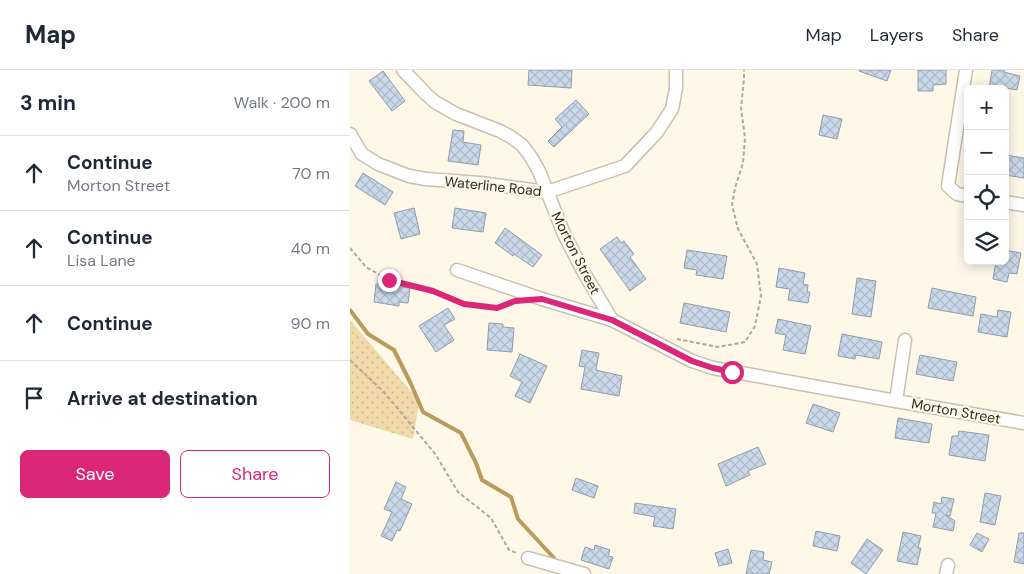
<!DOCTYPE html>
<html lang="en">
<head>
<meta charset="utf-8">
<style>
  :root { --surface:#fff; --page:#f6f6f7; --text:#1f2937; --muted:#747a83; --line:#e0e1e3; --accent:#db2777 }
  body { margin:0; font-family:"DM Sans",sans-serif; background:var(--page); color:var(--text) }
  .controls { position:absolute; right:15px; top:15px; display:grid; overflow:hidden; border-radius:8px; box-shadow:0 2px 12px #0003 }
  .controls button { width:45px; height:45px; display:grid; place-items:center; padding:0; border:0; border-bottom:1px solid var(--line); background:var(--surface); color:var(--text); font:25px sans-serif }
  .stop { position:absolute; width:15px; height:15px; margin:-11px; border:4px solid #db2777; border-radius:50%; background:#fff }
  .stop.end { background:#db2777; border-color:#fff; box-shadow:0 1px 5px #0008 }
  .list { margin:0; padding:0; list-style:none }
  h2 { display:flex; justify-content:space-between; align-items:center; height:65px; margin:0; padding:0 20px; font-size:21px }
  h2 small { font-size:16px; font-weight:400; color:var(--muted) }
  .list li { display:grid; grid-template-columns:32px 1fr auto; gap:15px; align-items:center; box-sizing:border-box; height:75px; padding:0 20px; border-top:1px solid var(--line) }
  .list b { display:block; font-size:19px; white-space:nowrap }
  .list p { margin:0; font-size:16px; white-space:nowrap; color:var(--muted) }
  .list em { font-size:16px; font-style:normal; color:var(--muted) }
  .actions { display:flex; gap:10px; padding:15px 20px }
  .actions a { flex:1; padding:11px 0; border:1px solid var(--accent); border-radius:8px; text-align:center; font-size:18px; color:var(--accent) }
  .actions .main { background:var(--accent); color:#fff }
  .icon { flex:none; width:28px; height:28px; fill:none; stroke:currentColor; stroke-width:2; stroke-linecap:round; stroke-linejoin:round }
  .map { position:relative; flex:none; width:674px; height:504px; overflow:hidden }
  header { display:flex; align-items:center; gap:30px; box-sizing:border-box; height:70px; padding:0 25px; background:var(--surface); border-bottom:1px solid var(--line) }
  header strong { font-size:24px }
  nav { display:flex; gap:28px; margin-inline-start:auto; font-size:18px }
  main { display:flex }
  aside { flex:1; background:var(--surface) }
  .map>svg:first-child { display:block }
  .park { fill:url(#park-dots) }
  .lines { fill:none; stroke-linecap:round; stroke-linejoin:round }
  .stream { stroke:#ba9b5d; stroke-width:4 }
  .building { fill:url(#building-cross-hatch); stroke:#8f9eac }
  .street-casing { stroke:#cac0ae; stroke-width:15 }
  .path { stroke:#afa89c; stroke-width:2; stroke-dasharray:4 2.5; stroke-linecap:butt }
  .street { stroke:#fff; stroke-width:12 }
  .route { stroke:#db2777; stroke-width:6 }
  .labels { text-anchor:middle; stroke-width:4.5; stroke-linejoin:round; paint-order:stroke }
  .street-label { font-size:14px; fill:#2f2b24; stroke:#fff7e8 }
</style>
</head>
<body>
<header>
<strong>Map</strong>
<nav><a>Map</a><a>Layers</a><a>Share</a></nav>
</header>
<main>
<aside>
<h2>3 min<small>Walk · 200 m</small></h2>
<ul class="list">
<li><svg class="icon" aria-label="ahead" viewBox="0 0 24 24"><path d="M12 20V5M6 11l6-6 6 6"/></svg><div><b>Continue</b><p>Morton Street</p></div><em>70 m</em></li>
<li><svg class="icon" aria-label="ahead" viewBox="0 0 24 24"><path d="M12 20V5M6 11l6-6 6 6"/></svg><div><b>Continue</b><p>Lisa Lane</p></div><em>40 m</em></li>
<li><svg class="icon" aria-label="ahead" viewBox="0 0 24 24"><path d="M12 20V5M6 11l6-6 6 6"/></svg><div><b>Continue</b></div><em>90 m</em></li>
<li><svg class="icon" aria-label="arrive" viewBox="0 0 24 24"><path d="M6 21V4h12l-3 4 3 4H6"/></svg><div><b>Arrive at destination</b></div></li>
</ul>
<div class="actions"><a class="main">Save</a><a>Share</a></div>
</aside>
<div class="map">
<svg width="674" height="504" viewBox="0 0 674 504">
  <defs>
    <pattern id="park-dots" width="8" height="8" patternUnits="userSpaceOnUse" patternTransform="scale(1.25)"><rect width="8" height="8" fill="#f1d9a9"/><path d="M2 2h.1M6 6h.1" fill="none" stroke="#cfba91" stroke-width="1.8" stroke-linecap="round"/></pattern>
    <pattern id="building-cross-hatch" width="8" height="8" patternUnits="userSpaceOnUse" patternTransform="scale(1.25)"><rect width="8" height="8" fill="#cad9e9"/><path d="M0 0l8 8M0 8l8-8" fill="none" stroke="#aebac8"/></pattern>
  </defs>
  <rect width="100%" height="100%" fill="#fff7e8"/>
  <path class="park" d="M0,250l69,81 -6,38 -63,-19z"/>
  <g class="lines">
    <path class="stream" d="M0,240l18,24 26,16 17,34 12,28 38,21 15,30 6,17 29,17 7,22 36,39 -1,4"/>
  </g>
  <g class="building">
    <path d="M179,0h43l-1,18 -43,-3z"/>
    <path d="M509,0h32l-4,11 -28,-10z"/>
    <path d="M568,0h28v14l-13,1v6h-15z"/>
    <path d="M642,0h13l-1,2 16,4 -3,14 -11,-2 -17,1z"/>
    <path d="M33,1l22,30 -13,10 -23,-30z"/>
    <path d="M226,30l13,14 -35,33 -6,-6 14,-14 -7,-8z"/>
    <path d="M473,45l19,4 -5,20 -18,-4z"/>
    <path d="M103,60l11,1 -1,11 18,3 -3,20 -30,-4z"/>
    <path d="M655,85l19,3v20l-19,-3z"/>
    <path d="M13,103l30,19 -8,13 -30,-19z"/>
    <path d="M64,138l6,26 -19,5 -7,-26z"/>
    <path d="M105,138l31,5 -3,19 -31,-4z"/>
    <path d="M155,158l37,27 -9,12 -19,-13 -1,2 -18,-13z"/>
    <path d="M267,167l4,6 3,-2 10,13 -4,3 16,22 -16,12 -30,-42z"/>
    <path d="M337,180l40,6 -4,23 -27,-4 1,-5 -13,-2z"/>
    <path d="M655,180l16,3 -4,21 -8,-1 -2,9 -14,-3 3,-18h9z"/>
    <path d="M429,198l26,5 -2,11 5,1 -1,7h3l-2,11 -20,-3 2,-11 -14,-2z"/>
    <path d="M507,208l19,3 -5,36 -19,-3z"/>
    <path d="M26,214l34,4 -2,15 -9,-1v4l-25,-4z"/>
    <path d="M582,218l44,9 -3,19 -45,-8z"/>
    <path d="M334,233l46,9 -4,20 -46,-9z"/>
    <path d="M98,238l7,11 -11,6 10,15 -18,12 -17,-26z"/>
    <path d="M648,240l13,2 -4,25 -29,-5 3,-18 16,3z"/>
    <path d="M428,249l33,7 -6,28 -22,-4 3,-15 -11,-2z"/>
    <path d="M139,253l14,1v3l11,1 -2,24 -25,-2z"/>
    <path d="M492,264l40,8 -3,17 -23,-4 -1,4 -17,-3z"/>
    <path d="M232,280l17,3 -3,17 26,6 -3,20 -38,-7 4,-22 -6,-1z"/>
    <path d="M170,284l27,12 -17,37 -15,-7 7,-14 -12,-6z"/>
    <path d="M570,285l37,7 -4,19 -37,-7z"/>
    <path d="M463,334l27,9 -7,19 -27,-9z"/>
    <path d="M548,348l34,6 -3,19 -34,-5z"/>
    <path d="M609,361l30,4 -4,26 -36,-6 3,-19h6z"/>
    <path d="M408,377l8,17 -18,7 2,4 -24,11 -8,-22z"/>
    <path d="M226,408l22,8 -4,12 -22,-8z"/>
    <path d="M46,412l10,5 -5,12 11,5 -12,27 -3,-1 -5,11 -11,-5 11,-24 -8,-3z"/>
    <path d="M635,423l16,3 -6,29 -15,-3z"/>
    <path d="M592,427l12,2 -4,17 -4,-1 9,6 -2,10 -20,-4 3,-14h-4l2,-11 7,2z"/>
    <path d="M285,433l41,6 -3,20 -20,-3 2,-9 -21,-4z"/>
    <path d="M466,461l24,5 -3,15 -24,-5z"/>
    <path d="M553,462l18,4 -3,12h3l-4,17 -20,-4z"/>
    <path d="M627,463l12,6 -7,13 -12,-7z"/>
    <path d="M669,463h5v31l-10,-2z"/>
    <path d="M517,469l16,11 -17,24 -15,-11z"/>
    <path d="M245,475l15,5 -2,6 5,1 -4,12 -28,-9 4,-13 9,3z"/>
    <path d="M378,479l4,14 -13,3 -4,-13z"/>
    <path d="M401,480l13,2 -1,8 9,2 -3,12h-23z"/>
  </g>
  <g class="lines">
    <defs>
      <g id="street">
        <path d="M53,0l23,24 9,8 21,12 44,17 11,6 11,8 9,12 8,14 25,63 20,39 28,47 80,41 21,7 183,33 128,22"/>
        <path d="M616,0l-18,116 9,8 11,2"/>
        <path d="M0,64l12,20 16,10 31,12 17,3 54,4 67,9 78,-26 32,-34 15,-23 4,-21v-18"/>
        <path d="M655,132l19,3"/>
        <path d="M107,200l85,29 70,21"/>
        <path d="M546,331l9,-61"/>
        <path d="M178,488l56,16"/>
        <path d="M596,504l2,-9"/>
      </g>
    </defs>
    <use href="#street" class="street-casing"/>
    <g class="path">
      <path d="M0,178l16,19 23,13 44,11 31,13 33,4 15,-6"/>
      <path d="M327,269l41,8 27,-5 10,-16 6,-30 -4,-32 -19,-35 -6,-24 3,-17 8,-25 2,-25 -4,-30 3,-29v-9"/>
      <path d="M0,290l34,32 52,63 22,37 33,26 18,32 8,3"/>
    </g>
    <use href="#street" class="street"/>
  </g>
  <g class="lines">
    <path class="route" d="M39,210l44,11 31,13 33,4 18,-7 27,-2 70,21 80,41 21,7 19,4"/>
  </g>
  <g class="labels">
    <g class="street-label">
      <text transform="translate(143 116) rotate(6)" y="5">Waterline Road</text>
      <text transform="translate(226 183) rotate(63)" y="5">Morton Street</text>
      <text transform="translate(606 341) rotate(10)" y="5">Morton Street</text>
    </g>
  </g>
</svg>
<div class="controls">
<button>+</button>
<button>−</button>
<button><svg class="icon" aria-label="locate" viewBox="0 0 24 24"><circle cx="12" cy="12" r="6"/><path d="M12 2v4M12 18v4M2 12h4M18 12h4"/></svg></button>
<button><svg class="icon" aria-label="layers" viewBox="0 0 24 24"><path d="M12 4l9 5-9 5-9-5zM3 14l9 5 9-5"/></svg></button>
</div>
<div class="stop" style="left:382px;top:302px"></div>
<div class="stop end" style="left:39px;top:210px"></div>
</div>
</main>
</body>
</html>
